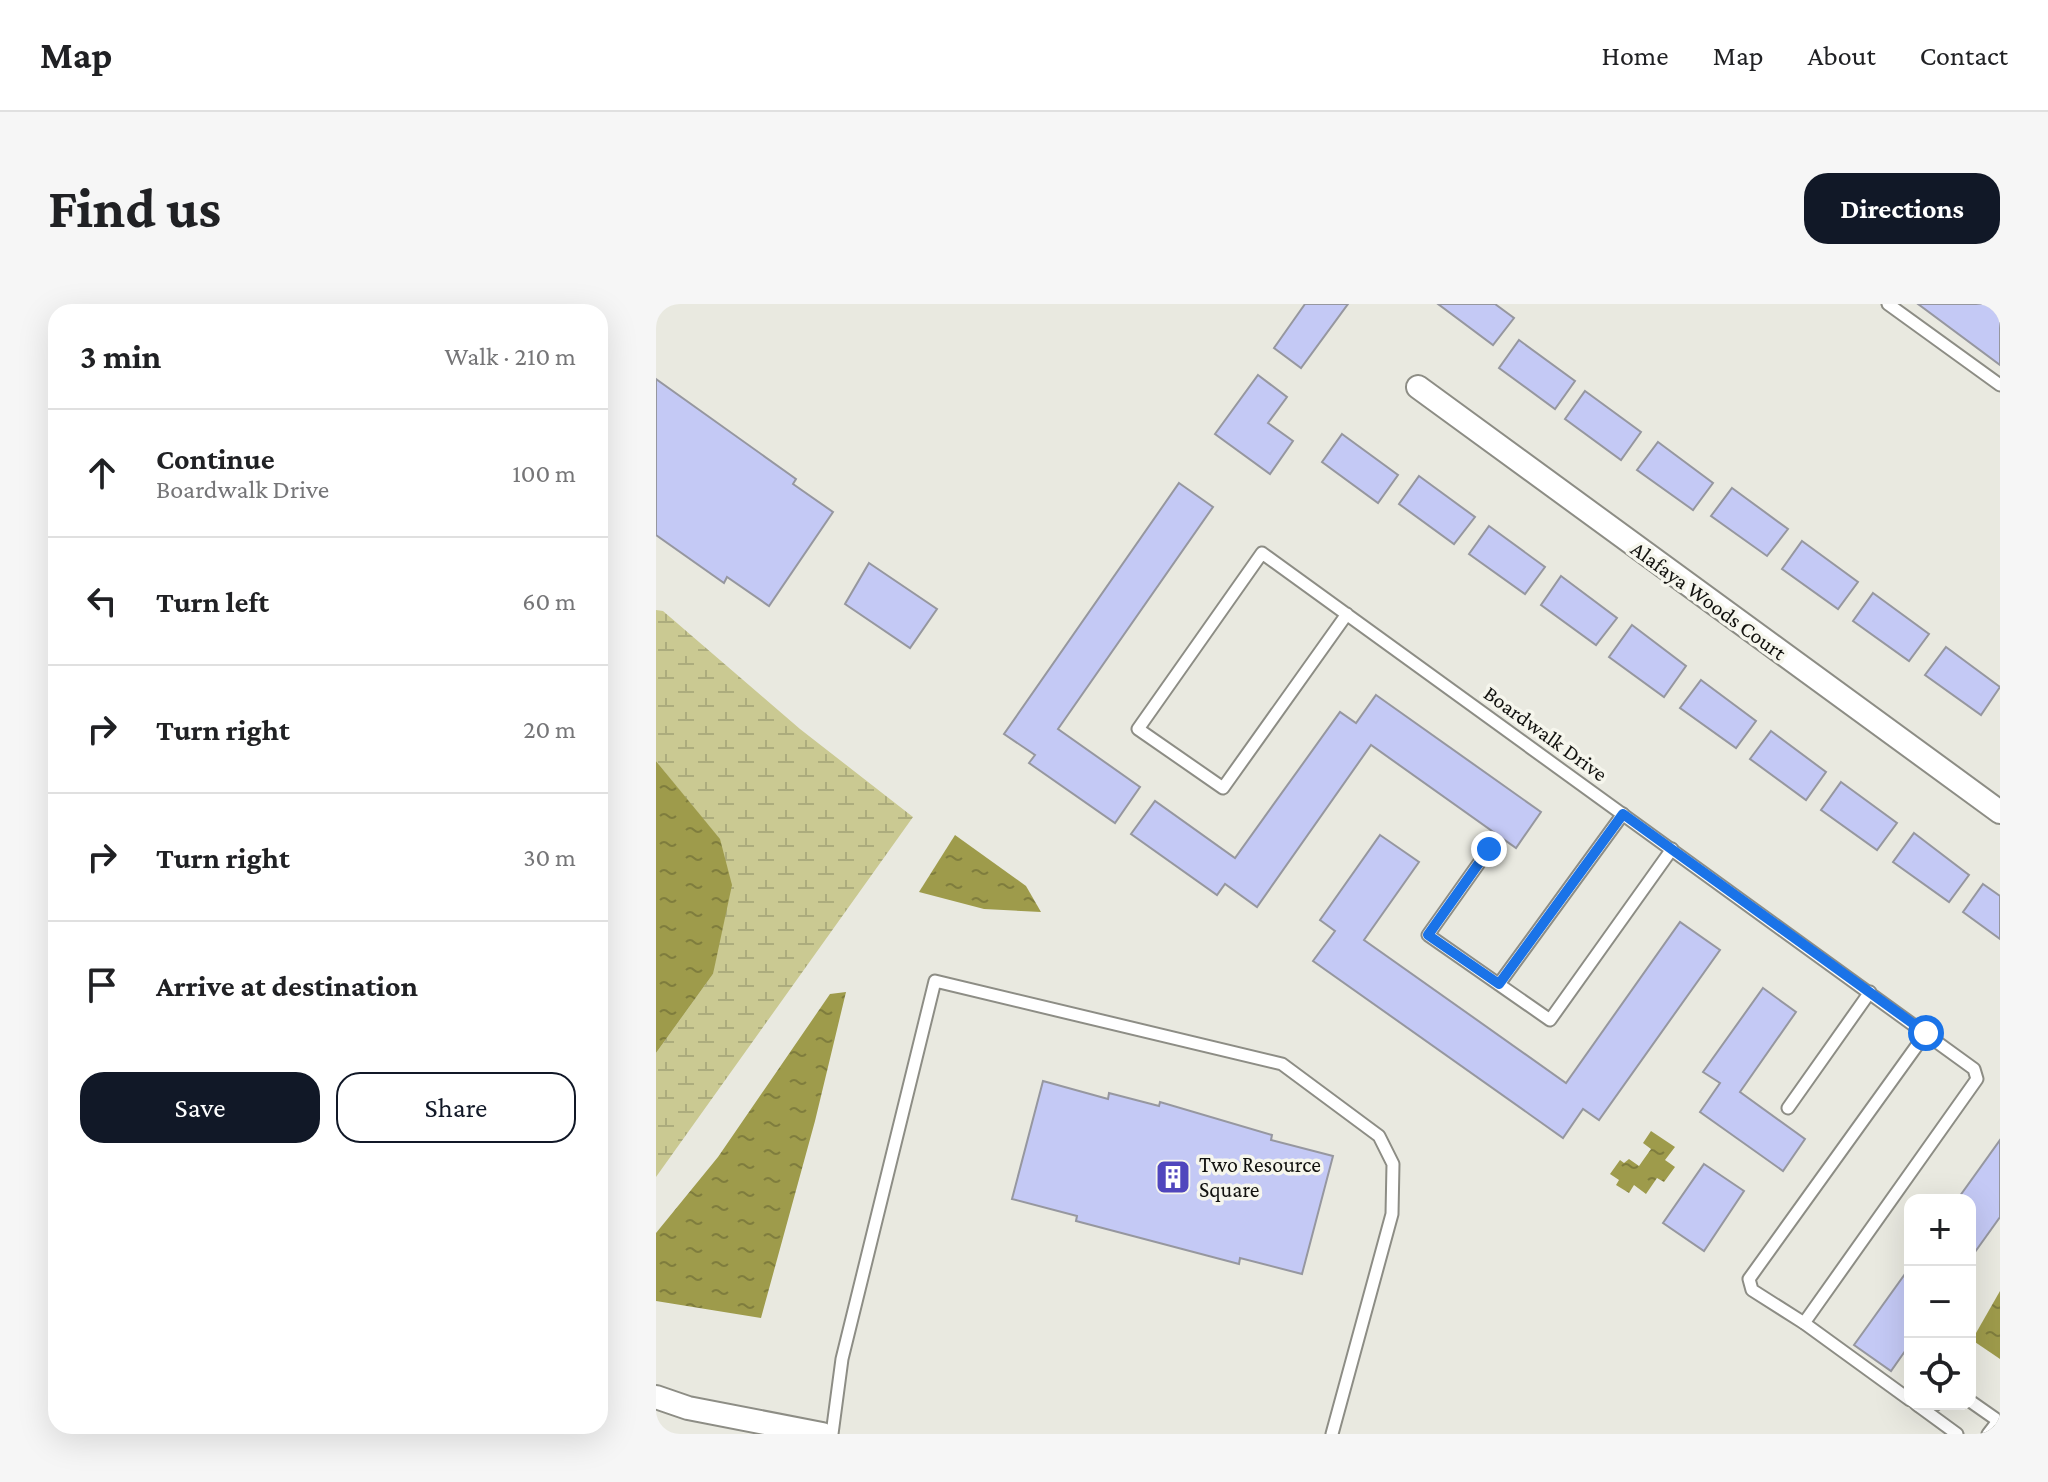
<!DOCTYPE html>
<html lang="en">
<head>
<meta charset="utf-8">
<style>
  :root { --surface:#fff; --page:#f6f6f6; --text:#202124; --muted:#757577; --line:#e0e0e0; --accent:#111827 }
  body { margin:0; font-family:"Crimson Pro",serif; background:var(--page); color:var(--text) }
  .controls { position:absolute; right:24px; bottom:24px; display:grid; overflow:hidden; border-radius:16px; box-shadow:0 8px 32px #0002 }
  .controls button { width:72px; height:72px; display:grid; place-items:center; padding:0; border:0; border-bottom:2px solid var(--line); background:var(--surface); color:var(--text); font:40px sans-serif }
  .stop { position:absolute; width:24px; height:24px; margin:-18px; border:6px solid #1a73e8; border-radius:50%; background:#fff }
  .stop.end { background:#1a73e8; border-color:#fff; box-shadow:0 2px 8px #0008 }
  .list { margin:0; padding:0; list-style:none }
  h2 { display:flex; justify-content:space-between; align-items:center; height:104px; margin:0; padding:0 32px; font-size:34px }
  h2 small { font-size:26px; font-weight:400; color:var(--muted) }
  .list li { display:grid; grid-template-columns:52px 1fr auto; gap:24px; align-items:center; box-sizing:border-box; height:128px; padding:0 32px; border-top:2px solid var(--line) }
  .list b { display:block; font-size:30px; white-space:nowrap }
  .list p { margin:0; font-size:26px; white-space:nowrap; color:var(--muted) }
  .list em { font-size:26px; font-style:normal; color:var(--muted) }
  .actions { display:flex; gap:16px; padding:24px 32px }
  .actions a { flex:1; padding:18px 0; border:2px solid var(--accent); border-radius:24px; text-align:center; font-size:28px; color:var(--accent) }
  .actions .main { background:var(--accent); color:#fff }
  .icon { flex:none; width:44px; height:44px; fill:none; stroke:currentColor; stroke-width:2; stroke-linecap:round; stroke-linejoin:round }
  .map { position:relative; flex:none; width:1344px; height:1130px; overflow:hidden; border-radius:24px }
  header { display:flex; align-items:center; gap:48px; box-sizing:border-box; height:112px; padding:0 40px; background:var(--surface); border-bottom:2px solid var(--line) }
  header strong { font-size:38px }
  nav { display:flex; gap:44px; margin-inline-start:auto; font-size:28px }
  .intro { display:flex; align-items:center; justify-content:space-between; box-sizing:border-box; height:192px; padding:0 48px }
  h1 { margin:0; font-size:56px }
  .button { padding:20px 36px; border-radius:24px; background:var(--accent); color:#fff; font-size:28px; font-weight:700 }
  main { display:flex; gap:48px; padding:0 48px }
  aside { flex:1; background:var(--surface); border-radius:24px; box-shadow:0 8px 32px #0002 }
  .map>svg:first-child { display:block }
  .wetland { fill:url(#wetland-marsh) }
  .water { fill:url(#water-ripples) }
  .building { fill:#c4c9f5; stroke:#96979f; stroke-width:2 }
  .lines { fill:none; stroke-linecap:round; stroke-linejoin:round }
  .lane-casing { stroke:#8d8d85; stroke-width:15 }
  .street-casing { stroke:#8d8d85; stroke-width:26 }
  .lane { stroke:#fff; stroke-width:11 }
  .street { stroke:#fff; stroke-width:22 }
  .route { stroke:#1a73e8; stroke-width:10 }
  .labels { text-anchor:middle; stroke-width:7; stroke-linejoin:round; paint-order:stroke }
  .street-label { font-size:22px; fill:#12120f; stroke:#f6f6ed }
  .poi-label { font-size:22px; fill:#12120f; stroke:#f6f6ed; text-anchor:start }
</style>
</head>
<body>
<header>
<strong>Map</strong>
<nav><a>Home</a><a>Map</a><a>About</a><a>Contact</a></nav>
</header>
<div class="intro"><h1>Find us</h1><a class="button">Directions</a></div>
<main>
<aside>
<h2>3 min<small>Walk · 210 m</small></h2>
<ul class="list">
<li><svg class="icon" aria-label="ahead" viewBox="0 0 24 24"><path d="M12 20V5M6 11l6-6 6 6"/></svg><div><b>Continue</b><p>Boardwalk Drive</p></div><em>100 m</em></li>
<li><svg class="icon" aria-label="left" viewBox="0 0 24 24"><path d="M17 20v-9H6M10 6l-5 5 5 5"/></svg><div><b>Turn left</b></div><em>60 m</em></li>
<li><svg class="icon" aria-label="right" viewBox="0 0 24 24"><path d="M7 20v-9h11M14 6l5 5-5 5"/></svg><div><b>Turn right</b></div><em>20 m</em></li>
<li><svg class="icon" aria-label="right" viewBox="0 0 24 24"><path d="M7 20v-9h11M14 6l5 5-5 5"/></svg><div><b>Turn right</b></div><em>30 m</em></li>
<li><svg class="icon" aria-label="arrive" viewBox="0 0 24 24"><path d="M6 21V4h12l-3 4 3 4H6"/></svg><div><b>Arrive at destination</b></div></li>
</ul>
<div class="actions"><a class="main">Save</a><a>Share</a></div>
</aside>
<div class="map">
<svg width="1344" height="1130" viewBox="0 0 1344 1130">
  <defs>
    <pattern id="wetland-marsh" width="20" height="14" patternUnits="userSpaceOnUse" patternTransform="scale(2)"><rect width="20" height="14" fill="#cac992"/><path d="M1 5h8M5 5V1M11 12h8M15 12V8" fill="none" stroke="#acac7d"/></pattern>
    <pattern id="water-ripples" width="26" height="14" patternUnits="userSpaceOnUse" patternTransform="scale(2)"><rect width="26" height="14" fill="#9e9b4b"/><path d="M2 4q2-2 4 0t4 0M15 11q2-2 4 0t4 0" fill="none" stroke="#7f7d3d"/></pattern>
  </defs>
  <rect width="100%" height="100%" fill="#e9e9e0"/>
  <path class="wetland" d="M0,306l7,1 137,118 113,88 -257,360v-124l57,-79 6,-135 -63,-78z"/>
  <g class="water">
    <path d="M0,457l64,78 12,46 -19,89 -57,79z"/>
    <path d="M299,531l71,51 15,26 -57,-3 -65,-17z"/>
    <path d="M190,688l-31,129 -54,197 -105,-17v-68l62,-76 112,-163z"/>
    <path d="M995,827l24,16 -10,13 10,7 -11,15 -7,-4 -11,16 -12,-9 -5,8 -13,-8 3,-5 -9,-6 10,-14 4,3 5,-4 10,7 12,-17 -8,-6z"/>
    <path d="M1344,987v68l-28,-19z"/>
  </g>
  <g class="building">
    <path d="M649,0h43l-47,64 -27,-20z"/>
    <path d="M782,0h57l19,14 -21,27z"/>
    <path d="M1262,0h82v61z"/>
    <path d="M863,36l56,41 -20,28 -56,-41z"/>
    <path d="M602,71l29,22 -19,26 25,18 -23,33 -55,-40z"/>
    <path d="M0,75l140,100 -3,5 40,28 -64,94 -42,-29 -3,6 -68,-48z"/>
    <path d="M929,87l56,41 -20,28 -56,-41z"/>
    <path d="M686,130l56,41 -20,28 -56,-41z"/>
    <path d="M1002,138l55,41 -20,27 -56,-40z"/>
    <path d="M763,172l56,41 -21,27 -55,-40z"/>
    <path d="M523,179l34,24 -155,222 82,58 -25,36 -86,-60 6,-8 -31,-21z"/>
    <path d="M1076,184l56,41 -21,27 -56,-40z"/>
    <path d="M833,222l56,41 -20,27 -56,-40z"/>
    <path d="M1146,237l56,41 -20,27 -56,-40z"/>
    <path d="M213,259l68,46 -27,39 -65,-44z"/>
    <path d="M905,272l56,42 -21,27 -55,-40z"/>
    <path d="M1217,289l56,41 -20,27 -56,-40z"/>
    <path d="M976,321l54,41 -22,31 -55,-40z"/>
    <path d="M1290,343l54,40 -19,28 -56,-40z"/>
    <path d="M1045,376l55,41 -20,27 -56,-40z"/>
    <path d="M720,391l165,117 -25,36 -145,-103 -114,162 -32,-23 -8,11 -86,-61 24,-33 80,57 105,-146 16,11z"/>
    <path d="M1115,427l55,41 -20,28 -56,-41z"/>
    <path d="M1185,478l56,41 -20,27 -56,-40z"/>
    <path d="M1258,529l55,42 -20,27 -56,-40z"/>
    <path d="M724,531l39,27 -55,78 202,143 114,-161 40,28 -121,170 -16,-11 -20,29 -250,-177 22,-30 -15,-11z"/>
    <path d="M1327,580l17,12v43l-37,-27z"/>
    <path d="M1107,684l33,24 -56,80 65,47 -22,32 -83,-59 20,-29 -17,-11z"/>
    <path d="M387,777l65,18 1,-6 50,13 1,-4 112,33 -1,5 62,16 -31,118 -62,-16 -1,6 -163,-43 1,-5 -65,-17z"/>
    <path d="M1344,836v77l-30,42v-59h-13z"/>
    <path d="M1048,860l40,27 -40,60 -41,-28z"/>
    <path d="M1254,963v77l-19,27 -37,-26z"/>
  </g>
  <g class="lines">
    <defs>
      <g id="lane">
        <path d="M1232,0l112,81"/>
        <path d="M691,310l-124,174 -85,-59 124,-176 712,516 3,10 -173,244"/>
        <path d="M833,545l-61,86 122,85 122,-171"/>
        <path d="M843,680l124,-170"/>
        <path d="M1132,804l82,-116"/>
        <path d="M1254,1096l-106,-77 -52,-33 -3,-11 177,-246"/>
        <path d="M1314,1097l30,21"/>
        <path d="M1260,1100l41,30"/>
        <path d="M1263,1102l17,-2"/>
        <path d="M176,1130l10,-75 93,-378 347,83 97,72 14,28 -1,50 -60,220"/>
        <path d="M1332,1130l10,-13"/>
      </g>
      <g id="street">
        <path d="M762,83l582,425"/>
        <path d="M0,1093l32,11 134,26"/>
      </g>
    </defs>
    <use href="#lane" class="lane-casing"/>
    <use href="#street" class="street-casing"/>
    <use href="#lane" class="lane"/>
    <use href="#street" class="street"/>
  </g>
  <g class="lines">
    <path class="route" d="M833,545l-61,86 71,49 124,-170 303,219"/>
  </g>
  <defs>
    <symbol id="building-square" viewBox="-11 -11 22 22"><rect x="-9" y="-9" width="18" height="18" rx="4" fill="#5046bd" stroke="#f6f6ed"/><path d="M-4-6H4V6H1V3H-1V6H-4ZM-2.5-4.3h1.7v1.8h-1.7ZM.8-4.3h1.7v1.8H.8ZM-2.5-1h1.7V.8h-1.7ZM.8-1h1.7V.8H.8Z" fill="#fff"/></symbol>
  </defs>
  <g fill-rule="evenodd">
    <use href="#building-square" x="497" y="853" width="40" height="40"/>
  </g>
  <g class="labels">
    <g class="street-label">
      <text transform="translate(1053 296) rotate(36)" y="8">Alafaya Woods Court</text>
      <text transform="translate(890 429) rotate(36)" y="8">Boardwalk Drive</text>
    </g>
    <g class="poi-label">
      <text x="543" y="868">Two Resource<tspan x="543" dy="25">Square</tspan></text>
    </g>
  </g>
</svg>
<div class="controls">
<button>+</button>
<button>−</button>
<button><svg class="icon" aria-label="locate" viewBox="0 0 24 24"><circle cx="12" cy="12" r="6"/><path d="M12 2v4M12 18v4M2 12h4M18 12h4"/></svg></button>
</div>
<div class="stop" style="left:1270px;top:729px"></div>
<div class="stop end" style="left:833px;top:545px"></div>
</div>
</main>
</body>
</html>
